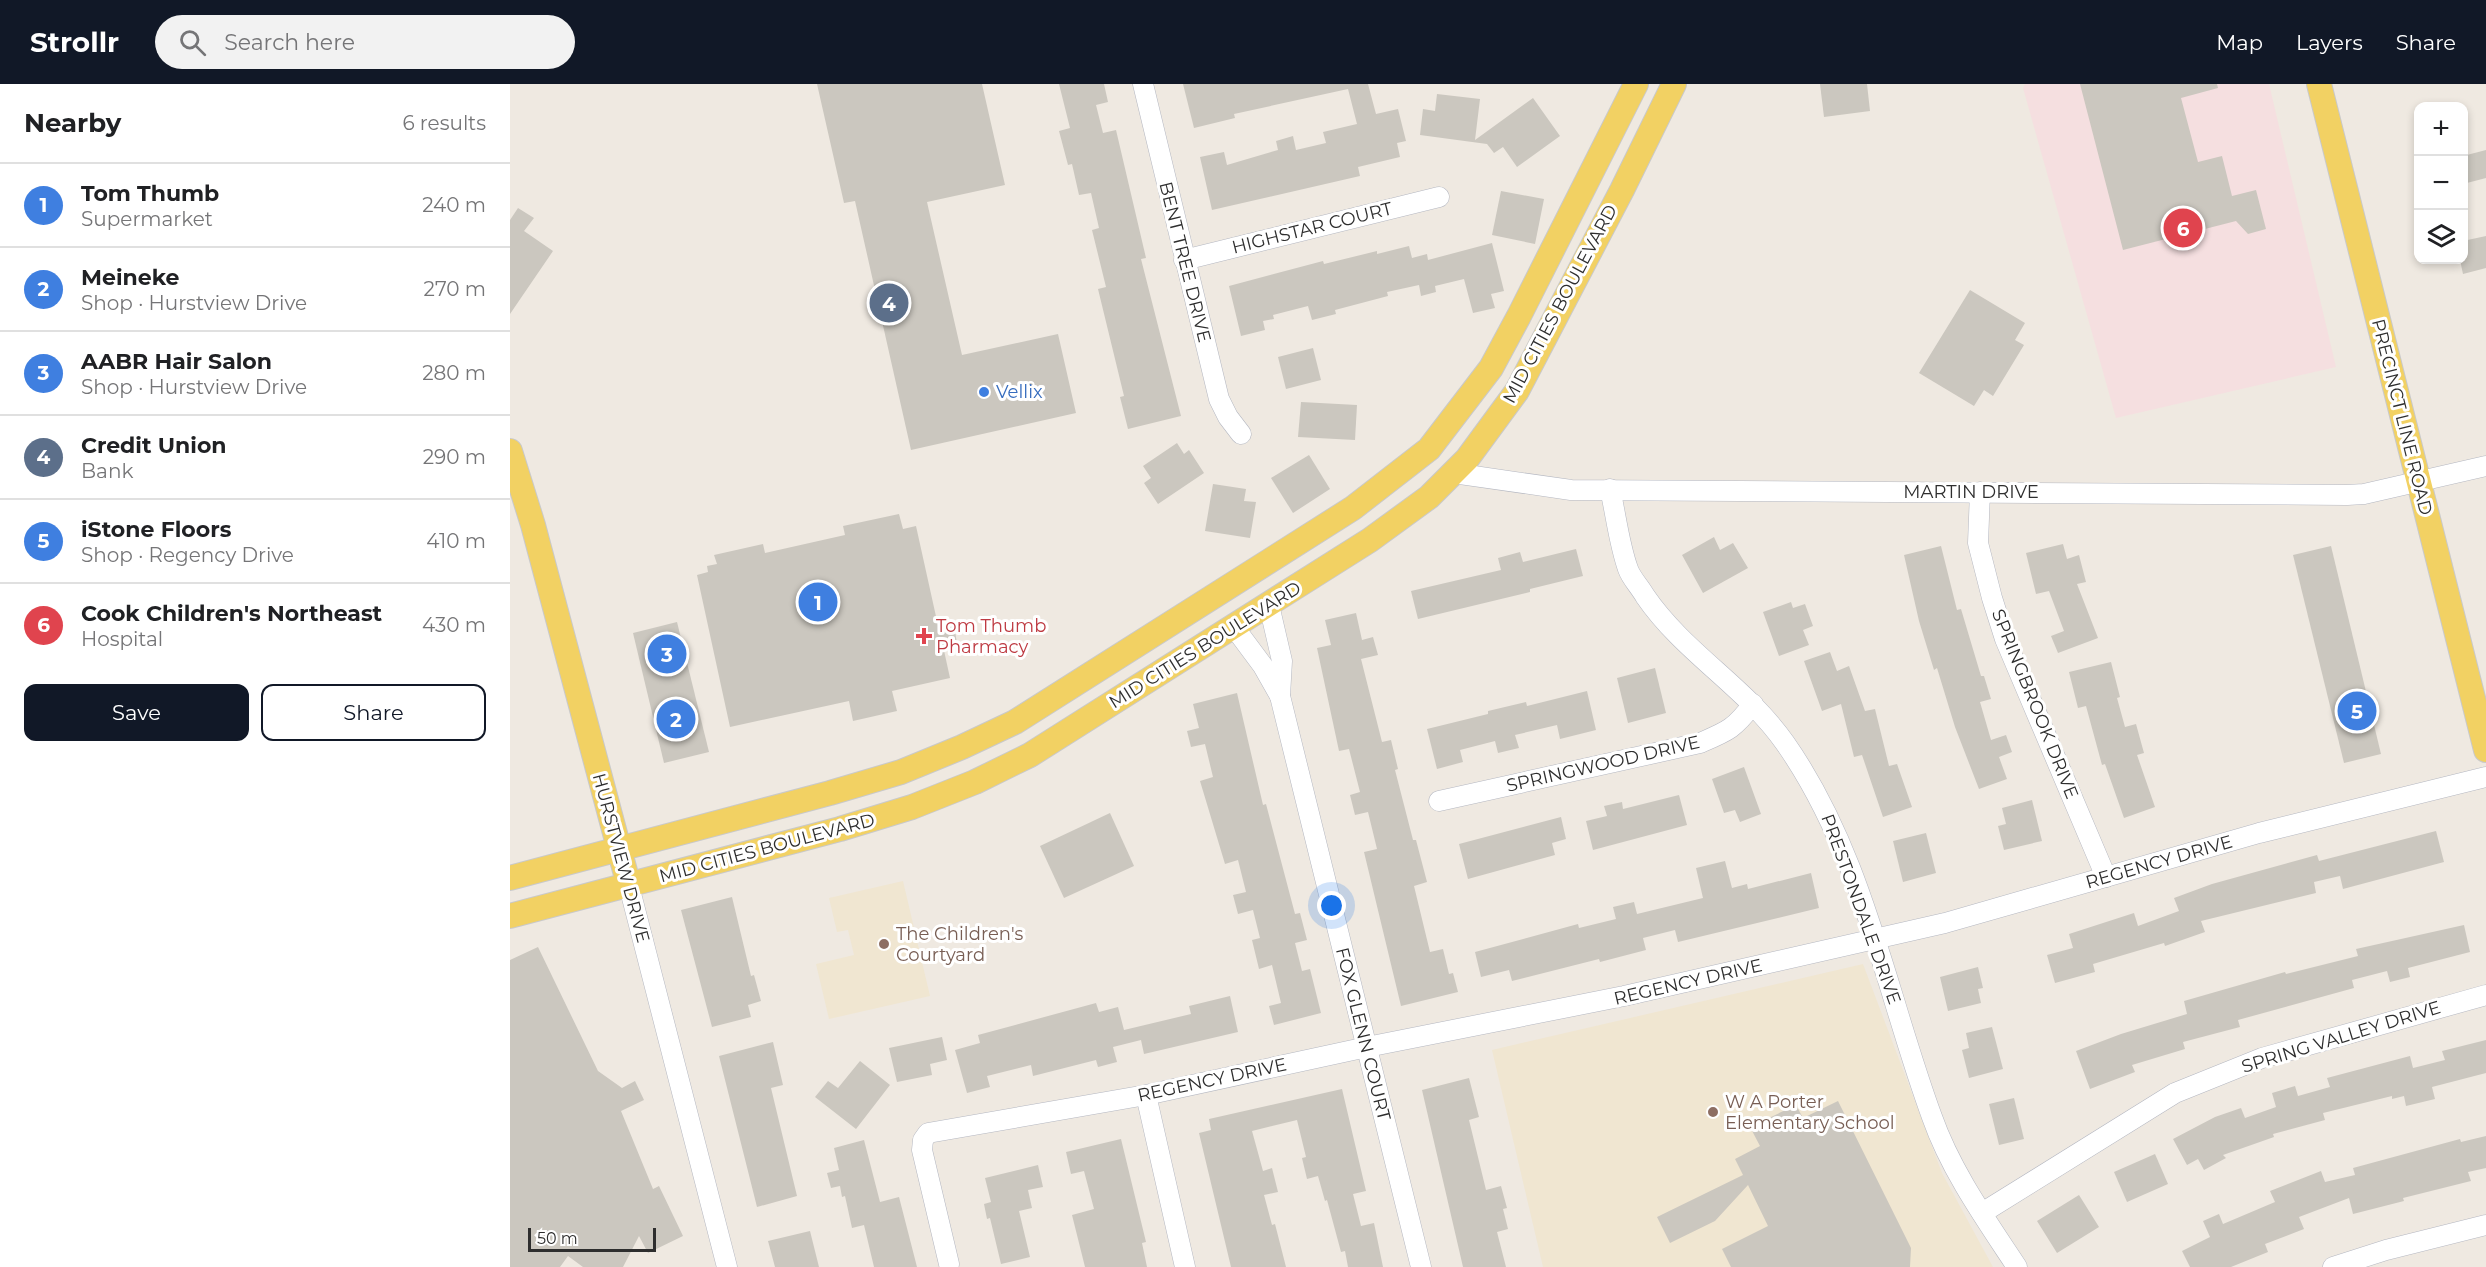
<!DOCTYPE html>
<html lang="en">
<head>
<meta charset="utf-8">
<style>
  :root { --surface:#fff; --page:#f2f2f2; --text:#202124; --muted:#757577; --line:#e0e0e0; --accent:#111827 }
  body { margin:0; font-family:Montserrat,sans-serif; background:var(--page); color:var(--text) }
  .controls { position:absolute; right:18px; top:18px; display:grid; overflow:hidden; border-radius:12px; box-shadow:0 3px 9px #0003 }
  .controls button { width:54px; height:54px; display:grid; place-items:center; padding:0; border:0; border-bottom:2px solid var(--line); background:var(--surface); color:var(--text); font:30px sans-serif }
  .scale { position:absolute; left:18px; bottom:15px; width:128px; box-sizing:border-box; padding-left:6px; border:3px solid #2e2e2e; border-top:0; font-size:16px; line-height:21px; white-space:nowrap; color:#2e2e2e; -webkit-text-stroke:4px #fff; paint-order:stroke }
  .you { position:absolute; left:822px; top:822px; width:21px; height:21px; margin:-15px; border:4px solid #fff; border-radius:50%; background:#1a73e8; box-shadow:0 0 0 9px #1a73e833 }
  .badge { display:grid; place-items:center; width:39px; height:39px; border-radius:50%; background:var(--accent); color:#fff; font-size:20px; font-weight:700 }
  .pin { position:absolute; translate:-50% -50%; border:3px solid #fff; box-shadow:0 2px 6px #0006 }
  .list { margin:0; padding:0; list-style:none }
  h2 { display:flex; justify-content:space-between; align-items:center; height:78px; margin:0; padding:0 24px; font-size:26px }
  h2 small { font-size:20px; font-weight:400; color:var(--muted) }
  .list li { display:grid; grid-template-columns:39px 1fr auto; gap:18px; align-items:center; box-sizing:border-box; height:84px; padding:0 24px; border-top:2px solid var(--line) }
  .list b { display:block; font-size:22px; white-space:nowrap }
  .list p { margin:0; font-size:20px; white-space:nowrap; color:var(--muted) }
  .list em { font-size:20px; font-style:normal; color:var(--muted) }
  .actions { display:flex; gap:12px; padding:18px 24px }
  .actions a { flex:1; padding:14px 0; border:2px solid var(--accent); border-radius:12px; text-align:center; font-size:21px; color:var(--accent) }
  .actions .main { background:var(--accent); color:#fff }
  .icon { flex:none; width:33px; height:33px; fill:none; stroke:currentColor; stroke-width:2; stroke-linecap:round; stroke-linejoin:round }
  .map { position:relative; flex:none; width:1976px; height:1183px; overflow:hidden }
  header { display:flex; align-items:center; gap:36px; box-sizing:border-box; height:84px; padding:0 30px; background:var(--accent); color:#fff }
  header strong { font-size:28px }
  nav { display:flex; gap:33px; margin-inline-start:auto; font-size:21px }
  .search { width:420px; height:54px; background:var(--page); display:flex; align-items:center; gap:15px; box-sizing:border-box; padding:0 21px; border-radius:33px; color:var(--muted); font-size:22px }
  main { display:flex }
  aside { flex:1; background:var(--surface) }
  .map>svg:first-child { display:block }
  .education { fill:#f0e6d1 }
  .medical { fill:#f5dfe0 }
  .building { fill:#cbc7bf }
  .lines { fill:none; stroke-linecap:round; stroke-linejoin:round }
  .minor-casing { stroke:#b4b7c1; stroke-width:21 }
  .major-casing { stroke:#c9c9c9; stroke-width:26 }
  .minor { stroke:#fff; stroke-width:20 }
  .major { stroke:#f2d163; stroke-width:24 }
  .shop-dot { fill:#3f7fe0; stroke:#fff; stroke-width:2 }
  .health-dot { fill:#e0444e; stroke:#fff; stroke-width:2 }
  .education-dot { fill:#8d6e63; stroke:#fff; stroke-width:2 }
  .labels { text-anchor:middle; stroke-width:6; stroke-linejoin:round; paint-order:stroke }
  .street-label { font-size:18px; fill:#2e2e2e; stroke:#fff }
  .shop-label { font-size:18px; fill:#366cbe; stroke:#fff; text-anchor:start }
  .health-label { font-size:18px; fill:#be3a42; stroke:#fff; text-anchor:start }
  .education-label { font-size:18px; fill:#785e54; stroke:#fff; text-anchor:start }
</style>
</head>
<body>
<header>
<strong>Strollr</strong>
<div class="search"><svg class="icon" aria-label="search" viewBox="0 0 24 24"><circle cx="10" cy="10" r="6"/><path d="M15 15l6 6"/></svg>Search here</div>
<nav><a>Map</a><a>Layers</a><a>Share</a></nav>
</header>
<main>
<aside>
<h2>Nearby<small>6 results</small></h2>
<ul class="list">
<li><span class="badge" style="background:#3f7fe0">1</span><div><b>Tom Thumb</b><p>Supermarket</p></div><em>240 m</em></li>
<li><span class="badge" style="background:#3f7fe0">2</span><div><b>Meineke</b><p>Shop · Hurstview Drive</p></div><em>270 m</em></li>
<li><span class="badge" style="background:#3f7fe0">3</span><div><b>AABR Hair Salon</b><p>Shop · Hurstview Drive</p></div><em>280 m</em></li>
<li><span class="badge" style="background:#5c6f8a">4</span><div><b>Credit Union</b><p>Bank</p></div><em>290 m</em></li>
<li><span class="badge" style="background:#3f7fe0">5</span><div><b>iStone Floors</b><p>Shop · Regency Drive</p></div><em>410 m</em></li>
<li><span class="badge" style="background:#e0444e">6</span><div><b>Cook Children's Northeast</b><p>Hospital</p></div><em>430 m</em></li>
</ul>
<div class="actions"><a class="main">Save</a><a>Share</a></div>
</aside>
<div class="map">
<svg width="1976" height="1183" viewBox="0 0 1976 1183">
  <rect width="100%" height="100%" fill="#efe9e1"/>
  <g class="education">
    <path d="M393,797l27,115 -101,23 -13,-55 38,-9 -6,-25 -11,2 -8,-34z"/>
    <path d="M1353,880l79,209 51,94h-450l-51,-217z"/>
  </g>
  <path class="medical" d="M1515,0h244l67,283 -220,51 -93,-330z"/>
  <g class="building">
    <path d="M307,0h165l23,101 -78,17 35,153 96,-21 18,79 -165,37 -56,-249 -11,2z"/>
    <path d="M549,0h45l4,18 -12,3 7,28 13,-3 30,128 -5,1 40,157 -53,13 -8,-32 4,-1 -26,-107 8,-2 -14,-57 7,-2 -8,-35 -12,2 -7,-31 -4,1 -9,-34 11,-3z"/>
    <path d="M673,0h185l8,30 22,-5 8,32 -9,2 3,14 -42,10 2,9 -148,34 -12,-53 24,-5 3,13 51,-15 -2,-9 17,-5 3,14 30,-7 -3,-11 34,-8 -9,-35 -114,25 1,4 -41,10z"/>
    <path d="M1310,0h47l3,27 -46,6z"/>
    <path d="M1570,0h137l1,4 -37,10 17,64 24,-6 10,40 24,-6 10,39 -18,5 -12,-13 -113,29z"/>
    <path d="M927,10l43,5 -5,41 58,-42 27,38 -43,31 -14,-20 -9,6 -7,-9 -67,-9 3,-26 12,2z"/>
    <path d="M1976,66v28l-23,6v-28z"/>
    <path d="M991,107l43,8 -9,45 -43,-9z"/>
    <path d="M8,124l16,10 -10,13 29,20 -43,63v-94z"/>
    <path d="M1976,152v32l-23,6 -3,-14h3v-19z"/>
    <path d="M982,159l12,48 -13,3 4,14 -22,5 -9,-34 -29,7 1,6 -15,4 -2,-11 -32,7 1,4 -53,14 1,4 -24,6 -4,-14 -35,9 1,4 -11,2 2,9 -24,6 -12,-50 94,-25 1,3 53,-13v3l32,-8 3,12 15,-4 1,6z"/>
    <path d="M1460,206l55,33 -10,17 9,5 -31,51 -9,-6 -10,16 -55,-33z"/>
    <path d="M803,264l8,32 -35,9 -8,-32z"/>
    <path d="M791,318l56,3 -2,35 -57,-3z"/>
    <path d="M667,359l7,11 5,-4 15,23 -46,31 -14,-21 7,-5 -8,-12z"/>
    <path d="M799,371l21,34 -37,24 -22,-35z"/>
    <path d="M703,400l33,5 -2,12 12,1 -6,36 -45,-7z"/>
    <path d="M389,430l4,15 13,-3 23,104 15,-4 3,17 -14,3 7,32 -58,13 5,20 -44,10 -4,-20 -119,26 -33,-152 11,-3 -1,-6 10,-2 -3,-9 49,-11 2,9 80,-18 -2,-9z"/>
    <path d="M1204,453l6,13 13,-7 15,25 -45,25 -21,-38z"/>
    <path d="M1553,460l4,15 12,-4 7,27 -9,2 21,54 -40,15 -7,-17 13,-5 -15,-40 -13,3 -10,-41z"/>
    <path d="M1431,462l16,64 4,-1 20,67h3l7,23 -11,3 11,38 15,-5 6,17 -13,5 8,22 -28,10 -24,-62 -18,-59 -3,2 -15,-49 -15,-66z"/>
    <path d="M1821,462l50,208 -37,9 -51,-208z"/>
    <path d="M1066,465l7,27 -53,13v3l-112,27 -7,-28 90,-21 -3,-12 22,-6 3,10z"/>
    <path d="M1281,518l2,6 12,-4 8,22 -10,4 6,15 -30,11 -16,-44z"/>
    <path d="M846,529l6,27 11,-3 5,18 -17,4 21,83 9,-2 7,29 -3,1 18,70h3l11,42 -13,4 16,66 13,-3 6,25 4,-1 5,19 -57,14 -37,-154 13,-3 -9,-37 -13,3 -5,-20 10,-3 -11,-43 -10,2 -22,-103 14,-3 -6,-25z"/>
    <path d="M167,538l32,130 -45,11 -31,-130z"/>
    <path d="M1320,568l7,19 12,-5 16,45 10,-2 14,57 8,-2 15,43 -29,10 -21,-62 -8,2 -13,-53 -19,7 -18,-50z"/>
    <path d="M1601,578l9,35 -3,1 8,29 11,-3 8,29 -7,2 18,52 -31,11 -19,-54 -3,1 -16,-59 -8,2 -9,-36z"/>
    <path d="M1145,584l11,45 -38,10 -11,-45z"/>
    <path d="M1077,607l9,39 -36,9 -3,-14 -42,10 4,13 -21,5 -3,-12 -35,9 3,12 -26,7 -10,-40 61,-15v-3l38,-9 1,4z"/>
    <path d="M727,609l26,112 3,-1 29,110 5,-1 7,27 -12,3 7,28 8,-2 11,44 -47,12 -5,-19 12,-3 -9,-38 -13,4 -7,-29 8,-2 -7,-28 -15,4 -5,-19 13,-3 -8,-32 -13,4 -25,-83 13,-4 -8,-33 -14,3 -4,-16 12,-3 -6,-24z"/>
    <path d="M1234,683l17,47 -21,8 -5,-12 -11,3 -12,-34z"/>
    <path d="M1169,711l8,30 -94,25 -7,-29 21,-5 -3,-10 18,-4 1,7z"/>
    <path d="M1522,716l10,41 -38,9 -6,-24 8,-2 -4,-16z"/>
    <path d="M600,729l24,53 -70,32 -24,-52z"/>
    <path d="M1051,733l5,22 -14,4 3,12 -87,24 -9,-35z"/>
    <path d="M1926,747l8,31 -101,27 -3,-13 -26,6 2,11 -115,28 4,11 -40,14 -1,-3 -71,21 2,8 -40,11 -8,-28 26,-7 -4,-14 65,-21 4,13 41,-15 -5,-13 38,-14 105,-29 2,6z"/>
    <path d="M1416,749l10,40 -33,9 -10,-41z"/>
    <path d="M1215,777l7,27 15,-4 1,5 63,-16 8,35 -141,34 -3,-12 -32,8 3,12 -46,12 -1,-3 -87,22 -3,-11 -28,7 -6,-25 103,-28 1,4 37,-9 -3,-12 21,-5 3,12 66,-16 -7,-30z"/>
    <path d="M222,813l19,79 3,-1 7,26 -13,4 3,12 -39,10 -31,-117z"/>
    <path d="M1954,841l6,27 -62,16 2,9 -20,5 -3,-11 -35,9 2,8 -116,32 2,7 -57,15 2,7 -53,16 3,7 -45,17 -14,-38 45,-17 66,-20 -3,-13 101,-29 1,2 72,-18 -2,-7z"/>
    <path d="M28,863l60,124 24,17 13,-7 9,19 -23,11 32,78 6,-3 24,50 -35,17 -9,-17 -16,31h-40l-15,-11 -8,11h-50v-307z"/>
    <path d="M1468,883l5,21 -5,1 3,14 -33,8 -8,-34z"/>
    <path d="M720,912l8,36 -94,22 -3,-14 -28,7 4,15 -19,5 -2,-7 -63,16 -2,-11 -44,11 3,11 -23,6 -12,-43 25,-7 -2,-8 118,-32 3,9 19,-5 6,23 67,-16 -2,-8z"/>
    <path d="M1482,943l11,42 -34,9 -7,-28 7,-2 -3,-15z"/>
    <path d="M432,953l5,23 -17,4 2,11 -35,7 -8,-34z"/>
    <path d="M1976,956v33l-54,14 3,12 -29,7 -2,-10 -12,3v-3l-69,17 2,7 -52,14 1,3 -51,18 3,3 -22,12 -6,-11 -11,6 -14,-26 42,-22 26,-9 4,10 31,-11 -4,-14 23,-7 3,10 32,-9 -3,-9 83,-22 3,12 32,-8 -3,-9z"/>
    <path d="M263,958l10,43 -12,3 26,108 -40,11 -38,-151z"/>
    <path d="M350,977l30,24 -34,44 -41,-32 13,-16 10,7z"/>
    <path d="M959,994l10,39 -10,3 17,70 15,-4 6,22 -4,1 5,20 -11,3 9,35h-43l-41,-177z"/>
    <path d="M832,1005l24,102 -13,3 8,32 13,-3 9,44h-35l-3,-16 -4,1 -14,-52 -2,1 -7,-25 -11,3 -5,-21 4,-1 -9,-37 -45,11 11,40 9,-3 6,24 -14,3 8,30 3,-1 11,43h-55l-32,-134 12,-3 -2,-11z"/>
    <path d="M1504,1014l10,41 -25,6 -10,-41z"/>
    <path d="M1328,1017l73,147 -1,19h-179l-9,-18 46,-23 -20,-41 -33,36 -45,22 -13,-26 86,-42 -8,-16 25,-13 -10,-19 46,-22 7,13z"/>
    <path d="M1976,1052v32l-18,4 3,9 -68,17 1,3 -51,13 -4,-16 -50,19 5,12 -39,15 3,8 -37,15h-41l-8,-16 28,-14 -7,-16 16,-7 4,10 52,-22 -5,-11 51,-20 4,11 30,-7 -2,-7 107,-29 1,3z"/>
    <path d="M611,1055l25,103 -4,1 5,24h-62l-13,-52 22,-6 -10,-38 -13,3 -5,-22z"/>
    <path d="M354,1056l16,62 19,-5 18,70h-43l-10,-42 -12,3 -7,-32 -3,1 -2,-11 -9,2 -4,-15 12,-3 -5,-22z"/>
    <path d="M1645,1070l13,30 -41,18 -13,-30z"/>
    <path d="M528,1081l5,22 -15,3 4,18 -13,3 11,46 -29,7 -11,-46 -3,1 -3,-15 7,-2 -6,-24z"/>
    <path d="M1569,1111l20,32 -42,26 -20,-32z"/>
    <path d="M300,1147l9,36h-44l-7,-26z"/>
  </g>
  <g class="lines">
    <defs>
      <g id="minor">
        <path d="M633,0l76,315 9,18 13,17"/>
        <path d="M674,176l255,-63"/>
        <path d="M943,389l118,17 776,5 17,-1 122,-28"/>
        <path d="M1100,405c6,26 9,55 18,80 3,9 12,18 17,27 39,57 101,91 140,147 78,111 101,249 147,374 19,54 54,103 85,150"/>
        <path d="M1470,408l-2,51 14,55 13,41 101,238"/>
        <path d="M759,521l13,56 -2,35 141,571"/>
        <path d="M724,543l29,39 17,30"/>
        <path d="M929,717l261,-58c28,-12 34,-14 53,-39"/>
        <path d="M119,802l98,381"/>
        <path d="M636,1011l39,172"/>
        <path d="M1472,1129l193,-120 87,-35 224,-63"/>
        <path d="M439,1180l-27,-114 1,-10 5,-7 218,-38 221,-48 257,-51 321,-73 314,-90 227,-56"/>
        <path d="M1823,1183l53,-17 100,-25"/>
      </g>
      <g id="major">
        <path d="M1809,0l167,666"/>
        <path d="M0,367l23,74 96,361"/>
        <path d="M0,794l320,-85 71,-21 61,-25 53,-25 338,-214 76,-59 62,-81 28,-52 117,-232"/>
        <path d="M0,832l330,-87 72,-22 63,-25 55,-27 340,-215 59,-43 38,-38 50,-68 105,-201 52,-106"/>
      </g>
    </defs>
    <use href="#minor" class="minor-casing"/>
    <use href="#major" class="major-casing"/>
    <use href="#minor" class="minor"/>
    <use href="#major" class="major"/>
  </g>
  <circle class="shop-dot" cx="474" cy="308" r="6"/>
  <path class="health-dot" d="M411 543h6v6h6v6h-6v6h-6v-6h-6v-6h6z"/>
  <g class="education-dot">
    <circle cx="374" cy="860" r="6"/>
    <circle cx="1203" cy="1028" r="6"/>
  </g>
  <g class="labels">
    <g class="street-label">
      <text transform="translate(802 144) rotate(-14)" y="6">HIGHSTAR COURT</text>
      <text transform="translate(675 178) rotate(76)" y="6">BENT TREE DRIVE</text>
      <text transform="translate(1050 220) rotate(-62)" y="6">MID CITIES BOULEVARD</text>
      <text transform="translate(1892 333) rotate(76)" y="6">PRECINCT LINE ROAD</text>
      <text x="1461" y="414">MARTIN DRIVE</text>
      <text transform="translate(695 561) rotate(-32)" y="6">MID CITIES BOULEVARD</text>
      <text transform="translate(1525 620) rotate(68)" y="6">SPRINGBROOK DRIVE</text>
      <text transform="translate(1093 680) rotate(-13)" y="6">SPRINGWOOD DRIVE</text>
      <text transform="translate(257 764) rotate(-15)" y="6">MID CITIES BOULEVARD</text>
      <text transform="translate(111 774) rotate(75)" y="6">HURSTVIEW DRIVE</text>
      <text transform="translate(1649 778) rotate(-16)" y="6">REGENCY DRIVE</text>
      <text transform="translate(1351 825) rotate(70)" y="6">PRESTONDALE DRIVE</text>
      <text transform="translate(1178 898) rotate(-13)" y="6">REGENCY DRIVE</text>
      <text transform="translate(853 950) rotate(76)" y="6">FOX GLENN COURT</text>
      <text transform="translate(1831 953) rotate(-17)" y="6">SPRING VALLEY DRIVE</text>
      <text transform="translate(702 996) rotate(-12)" y="6">REGENCY DRIVE</text>
    </g>
    <g class="shop-label">
      <text x="486" y="314">Vellix</text>
    </g>
    <g class="health-label">
      <text x="426" y="548">Tom Thumb<tspan x="426" dy="21">Pharmacy</tspan></text>
    </g>
    <g class="education-label">
      <text x="386" y="856">The Children's<tspan x="386" dy="21">Courtyard</tspan></text>
      <text x="1215" y="1024">W A Porter<tspan x="1215" dy="21">Elementary School</tspan></text>
    </g>
  </g>
</svg>
<div class="controls">
<button>+</button>
<button>−</button>
<button><svg class="icon" aria-label="layers" viewBox="0 0 24 24"><path d="M12 4l9 5-9 5-9-5zM3 14l9 5 9-5"/></svg></button>
</div>
<div class="scale">50 m</div>
<div class="you"></div>
<div class="pin badge" style="left:308px;top:518px;background:#3f7fe0">1</div>
<div class="pin badge" style="left:166px;top:635px;background:#3f7fe0">2</div>
<div class="pin badge" style="left:157px;top:570px;background:#3f7fe0">3</div>
<div class="pin badge" style="left:379px;top:219px;background:#5c6f8a">4</div>
<div class="pin badge" style="left:1847px;top:627px;background:#3f7fe0">5</div>
<div class="pin badge" style="left:1673px;top:144px;background:#e0444e">6</div>
</div>
</main>
</body>
</html>
